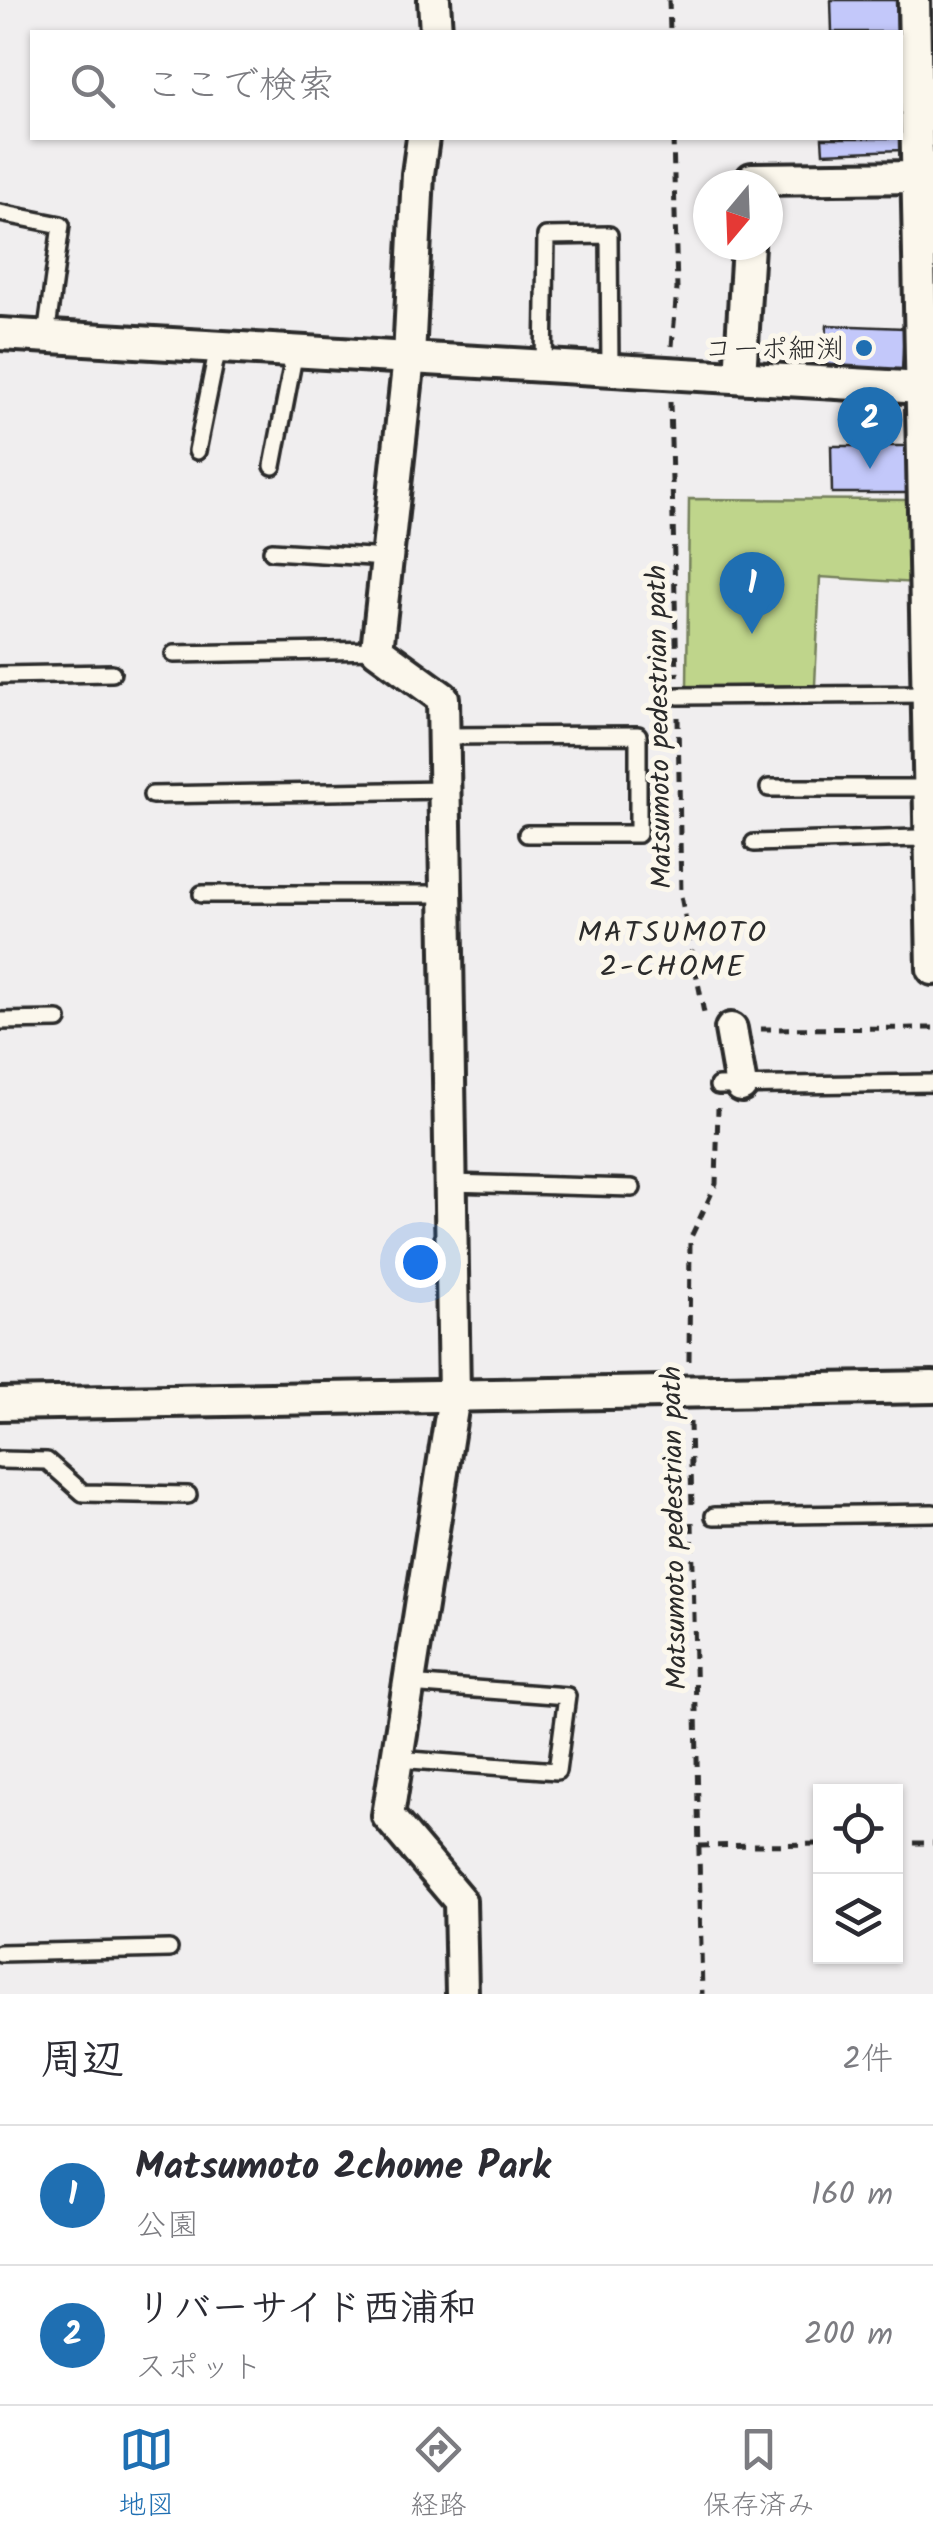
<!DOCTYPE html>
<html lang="ja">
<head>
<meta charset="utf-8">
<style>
  :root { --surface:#fff; --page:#f2f2f3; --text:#2b2b33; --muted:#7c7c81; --line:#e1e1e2; --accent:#1f6fb2 }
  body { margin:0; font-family:Kalam,"Klee One",sans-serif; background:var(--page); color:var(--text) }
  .controls { position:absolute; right:30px; bottom:30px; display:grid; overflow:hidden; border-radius:0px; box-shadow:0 2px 8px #0004 }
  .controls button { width:90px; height:90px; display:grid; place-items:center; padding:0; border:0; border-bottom:2px solid var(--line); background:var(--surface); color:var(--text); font:50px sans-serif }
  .compass { position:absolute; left:693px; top:170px; width:90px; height:90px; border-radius:50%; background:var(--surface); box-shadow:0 2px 8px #0004; rotate:199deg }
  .you { position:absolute; left:420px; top:1262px; width:35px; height:35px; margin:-25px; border:8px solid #fff; border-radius:50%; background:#1a73e8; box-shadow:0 0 0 15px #1a73e833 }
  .badge { display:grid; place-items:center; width:65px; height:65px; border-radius:50%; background:var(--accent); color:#fff; font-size:32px; font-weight:700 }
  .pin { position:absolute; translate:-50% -82px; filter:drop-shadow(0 2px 5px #0008) }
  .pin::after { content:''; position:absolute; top:52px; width:35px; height:30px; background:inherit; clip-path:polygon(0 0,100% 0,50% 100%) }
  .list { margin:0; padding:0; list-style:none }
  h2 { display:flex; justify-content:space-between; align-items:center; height:130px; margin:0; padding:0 40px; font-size:42px }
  h2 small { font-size:32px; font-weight:400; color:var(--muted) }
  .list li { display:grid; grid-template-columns:65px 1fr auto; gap:30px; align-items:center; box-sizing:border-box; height:140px; padding:0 40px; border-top:2px solid var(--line) }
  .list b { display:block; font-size:38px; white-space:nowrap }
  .list p { margin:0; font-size:32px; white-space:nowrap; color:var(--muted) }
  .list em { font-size:32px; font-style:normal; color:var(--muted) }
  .icon { flex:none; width:55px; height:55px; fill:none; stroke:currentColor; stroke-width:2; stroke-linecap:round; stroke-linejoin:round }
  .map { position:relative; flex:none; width:933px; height:1994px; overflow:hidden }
  .search { position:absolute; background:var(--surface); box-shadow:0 2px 8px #0004; left:30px; right:30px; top:30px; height:110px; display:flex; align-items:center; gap:25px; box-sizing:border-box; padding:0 35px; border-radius:0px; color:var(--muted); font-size:38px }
  .sheet { height:410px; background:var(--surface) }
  nav { display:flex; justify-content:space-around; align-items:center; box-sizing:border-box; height:140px; border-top:2px solid var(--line); background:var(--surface); font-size:28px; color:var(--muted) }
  nav a { display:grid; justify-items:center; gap:5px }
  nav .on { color:var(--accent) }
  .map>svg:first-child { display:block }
  .green { fill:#bfd58b; stroke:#75805b; stroke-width:2.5 }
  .building { fill:#c3c8fa; stroke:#2b2b2b; stroke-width:2.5 }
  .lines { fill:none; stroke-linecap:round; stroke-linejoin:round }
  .lane-casing { stroke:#2b2b2b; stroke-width:22 }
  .street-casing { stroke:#2b2b2b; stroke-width:38 }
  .path { stroke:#2b2b2b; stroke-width:5; stroke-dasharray:10 8; stroke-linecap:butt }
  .lane { stroke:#fbf7ec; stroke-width:15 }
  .street { stroke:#fbf7ec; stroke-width:30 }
  .poi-dot { fill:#1f6fb2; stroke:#fbf7ec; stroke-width:4 }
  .labels { text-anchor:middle; stroke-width:10; stroke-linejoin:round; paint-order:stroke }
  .poi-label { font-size:28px; fill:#2b2b2b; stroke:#fbf7ec; text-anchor:end }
  .street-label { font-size:28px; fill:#2b2b2b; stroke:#fbf7ec }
  .neighbourhood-label { font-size:30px; letter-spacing:2.5px; fill:#2b2b2b; stroke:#fbf7ec }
</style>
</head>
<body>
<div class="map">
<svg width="933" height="1994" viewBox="0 0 933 1994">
  <rect width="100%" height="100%" fill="#f0eeef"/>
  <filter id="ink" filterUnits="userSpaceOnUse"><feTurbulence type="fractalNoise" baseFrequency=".01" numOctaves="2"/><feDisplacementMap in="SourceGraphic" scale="20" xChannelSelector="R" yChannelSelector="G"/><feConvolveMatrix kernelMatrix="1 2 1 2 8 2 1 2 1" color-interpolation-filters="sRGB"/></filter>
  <g filter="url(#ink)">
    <path class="green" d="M689,499l226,1 1,83 -96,-6 -5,108 -128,2z"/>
    <g class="building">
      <path d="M831,0h65l1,32h-65z"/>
      <path d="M900,119l2,31 -79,3 -1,-15h78z"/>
      <path d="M827,325l77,3 -2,43 -77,-3z"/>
      <path d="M831,446h77v47h-76z"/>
    </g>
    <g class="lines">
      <defs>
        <g id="lane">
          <path d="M0,213l61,12 -15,112"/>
          <path d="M544,366l2,-130 63,-1 1,135"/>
          <path d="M197,451l21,-104"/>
          <path d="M273,466l22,-115"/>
          <path d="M272,551l115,7"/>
          <path d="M174,654l203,-4"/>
          <path d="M0,675l112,-2"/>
          <path d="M678,696l250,-2"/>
          <path d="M444,736l194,-1v99h-111"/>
          <path d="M769,788h161"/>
          <path d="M152,795l293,-5"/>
          <path d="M754,843l163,-5 12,9"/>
          <path d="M202,894h244"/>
          <path d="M0,1021l58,-1"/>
          <path d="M718,1086l215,-3"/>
          <path d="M451,1183l181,5"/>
          <path d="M0,1460l47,1 36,32 105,2"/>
          <path d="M714,1516l219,-3"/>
          <path d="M397,1759l160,12 10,-75 -158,-12"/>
          <path d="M0,1953l169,-4"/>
        </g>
        <g id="street">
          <path d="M434,0l2,32"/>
          <path d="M914,0l19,969"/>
          <path d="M423,138l-5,36 -9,184 -32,292 66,48 11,698 -66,420 72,85 2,93"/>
          <path d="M752,185v-6l167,-2"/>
          <path d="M0,334l922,54"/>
          <path d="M740,377l8,-132"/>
          <path d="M731,1029l10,57"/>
          <path d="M0,1404l933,-17"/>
        </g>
      </defs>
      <use href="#lane" class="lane-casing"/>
      <use href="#street" class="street-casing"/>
      <g class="path">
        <path d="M669,0l1,32"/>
        <path d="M672,346l5,-57 -4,-151"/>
        <path d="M670,402l7,274"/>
        <path d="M678,717l3,179 23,117"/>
        <path d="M761,1029l172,-1"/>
        <path d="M689,1361l1,-122 26,-55 2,-76"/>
        <path d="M690,1422l2,89"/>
        <path d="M692,1522l10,472"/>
        <path d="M896,1843h37"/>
        <path d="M699,1846l121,-2"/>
      </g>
      <use href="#lane" class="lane"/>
      <use href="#street" class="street"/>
    </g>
  </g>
  <circle class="poi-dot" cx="864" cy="348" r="10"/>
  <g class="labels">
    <g class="poi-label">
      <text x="844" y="358">コーポ細渕</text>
    </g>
    <g class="street-label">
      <text transform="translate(658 727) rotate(-91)" y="10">Matsumoto pedestrian path</text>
      <text transform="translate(673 1528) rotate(-91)" y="10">Matsumoto pedestrian path</text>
    </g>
    <g class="neighbourhood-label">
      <text x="673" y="942">MATSUMOTO<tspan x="673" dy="34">2-CHOME</tspan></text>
    </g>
  </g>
</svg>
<div class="controls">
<button><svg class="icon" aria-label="locate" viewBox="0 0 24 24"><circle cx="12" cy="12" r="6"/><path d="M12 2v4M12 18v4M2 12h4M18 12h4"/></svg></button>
<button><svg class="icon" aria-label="layers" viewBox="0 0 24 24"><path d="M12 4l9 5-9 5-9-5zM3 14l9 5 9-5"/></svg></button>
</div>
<svg class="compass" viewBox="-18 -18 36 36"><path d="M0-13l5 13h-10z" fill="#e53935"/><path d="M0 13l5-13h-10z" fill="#7c7c81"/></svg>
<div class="you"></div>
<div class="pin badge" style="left:752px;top:634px">1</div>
<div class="pin badge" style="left:870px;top:469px">2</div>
<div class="search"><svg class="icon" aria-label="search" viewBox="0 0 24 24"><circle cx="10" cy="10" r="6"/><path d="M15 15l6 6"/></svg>ここで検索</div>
</div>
<section class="sheet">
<h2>周辺<small>2件</small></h2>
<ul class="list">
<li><span class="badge">1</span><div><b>Matsumoto 2chome Park</b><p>公園</p></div><em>160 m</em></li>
<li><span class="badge">2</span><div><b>リバーサイド西浦和</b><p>スポット</p></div><em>200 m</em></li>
</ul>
</section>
<nav>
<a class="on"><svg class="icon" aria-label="map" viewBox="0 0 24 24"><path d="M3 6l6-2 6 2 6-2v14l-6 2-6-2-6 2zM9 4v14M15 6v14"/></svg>地図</a>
<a><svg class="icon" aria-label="directions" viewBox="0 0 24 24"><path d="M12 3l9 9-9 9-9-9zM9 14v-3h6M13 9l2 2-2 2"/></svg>経路</a>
<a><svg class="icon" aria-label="saved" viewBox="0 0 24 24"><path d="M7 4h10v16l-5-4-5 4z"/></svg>保存済み</a>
</nav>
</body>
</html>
